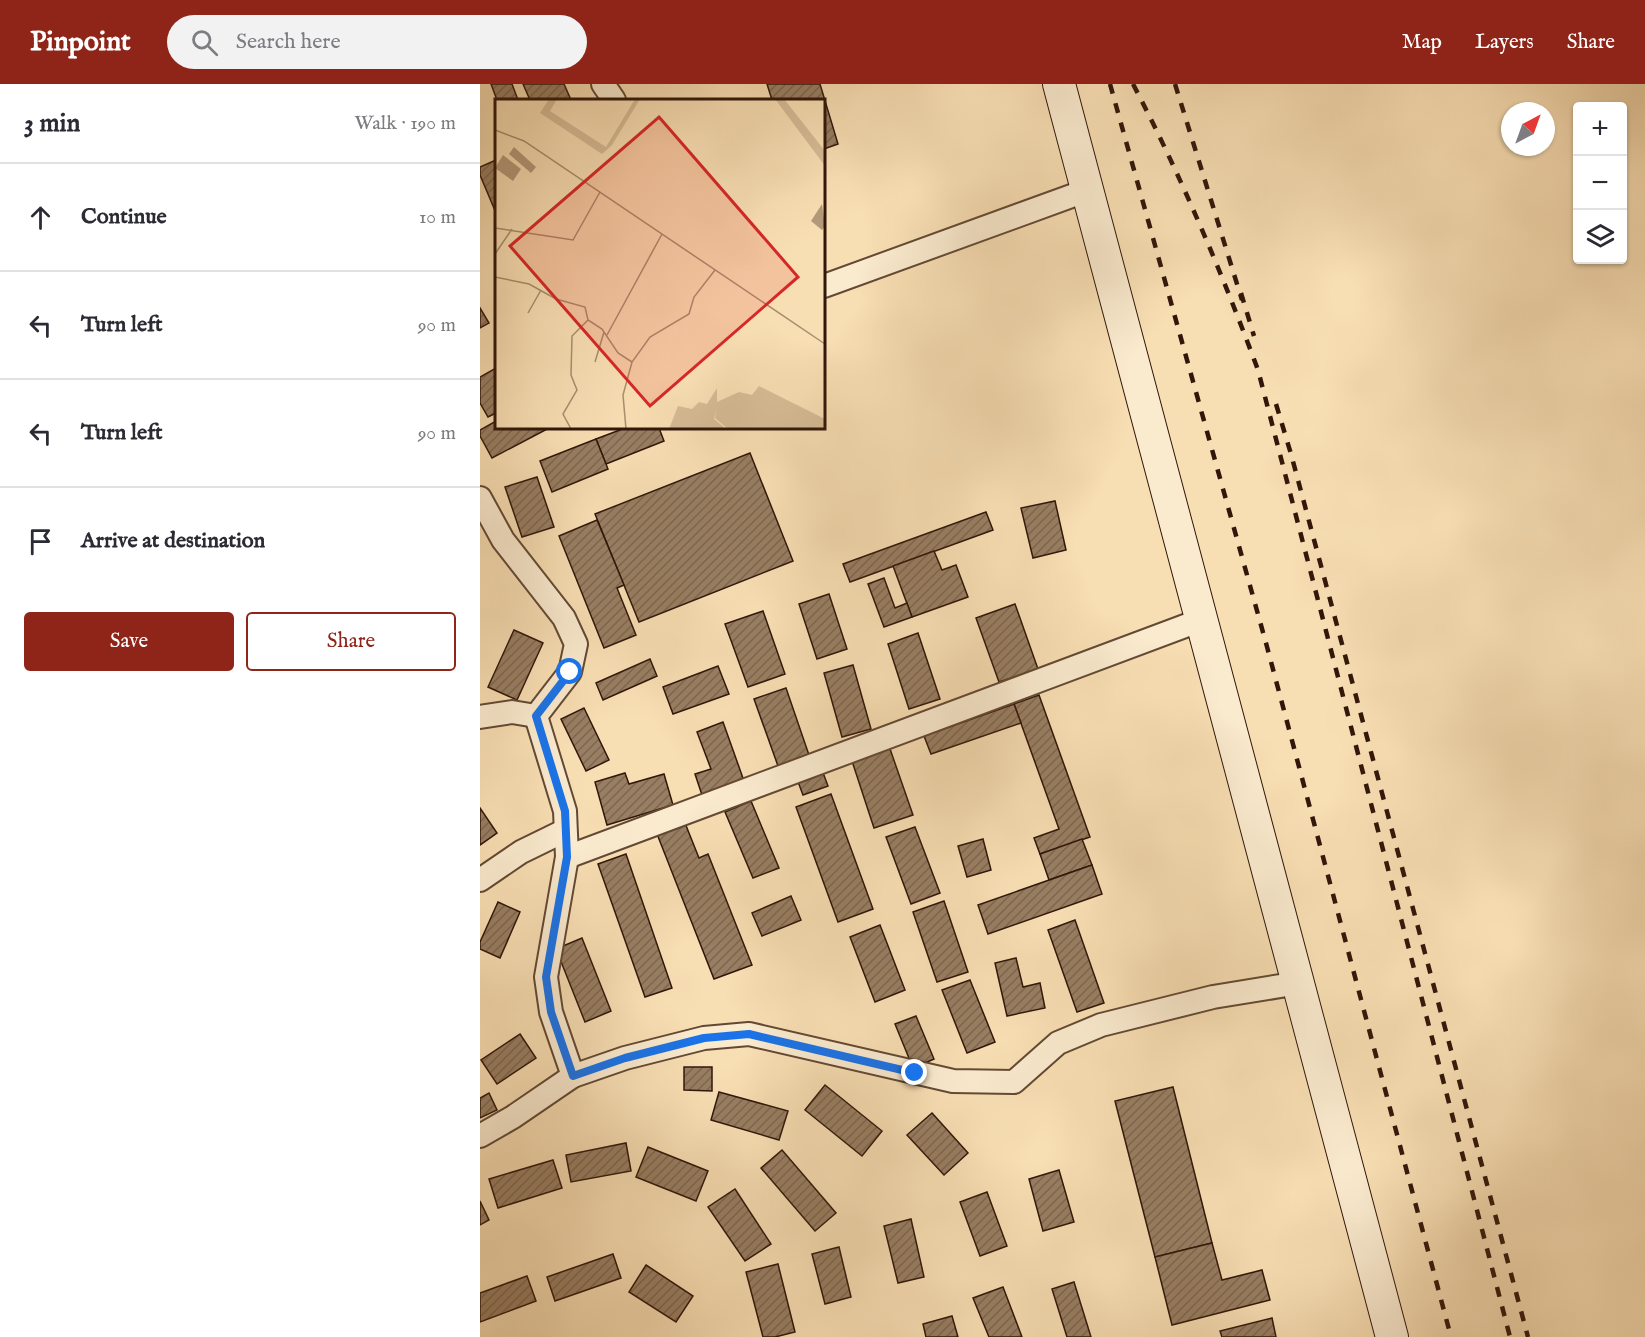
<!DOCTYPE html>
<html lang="en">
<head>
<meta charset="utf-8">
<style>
  :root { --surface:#fff; --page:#f2f2f3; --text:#2b2b33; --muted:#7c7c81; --line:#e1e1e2; --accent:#8f2418 }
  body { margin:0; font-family:"IM FELL English",serif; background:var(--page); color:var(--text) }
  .controls { position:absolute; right:18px; top:18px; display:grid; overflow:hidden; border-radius:6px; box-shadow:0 2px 4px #0004 }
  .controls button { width:54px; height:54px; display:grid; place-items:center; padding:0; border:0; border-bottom:2px solid var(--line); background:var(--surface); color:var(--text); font:30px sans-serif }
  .compass { position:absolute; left:1021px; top:18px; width:54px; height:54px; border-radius:50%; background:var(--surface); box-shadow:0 2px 4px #0004; rotate:41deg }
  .stop { position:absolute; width:18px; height:18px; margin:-14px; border:4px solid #1a73e8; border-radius:50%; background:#fff }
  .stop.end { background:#1a73e8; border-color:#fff; box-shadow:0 2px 6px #0008 }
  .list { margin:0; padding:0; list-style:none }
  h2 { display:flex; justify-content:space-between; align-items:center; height:78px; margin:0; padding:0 24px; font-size:26px }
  h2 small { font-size:20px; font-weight:400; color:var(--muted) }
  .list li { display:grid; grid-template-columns:39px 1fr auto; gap:18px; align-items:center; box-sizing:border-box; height:108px; padding:0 24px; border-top:2px solid var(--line) }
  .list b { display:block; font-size:22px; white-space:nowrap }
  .list em { font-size:20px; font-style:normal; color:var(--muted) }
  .actions { display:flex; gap:12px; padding:18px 24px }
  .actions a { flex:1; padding:14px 0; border:2px solid var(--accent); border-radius:6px; text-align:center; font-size:21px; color:var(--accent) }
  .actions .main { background:var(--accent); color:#fff }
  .icon { flex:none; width:33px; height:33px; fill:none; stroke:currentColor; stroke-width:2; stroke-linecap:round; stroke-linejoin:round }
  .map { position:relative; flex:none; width:1165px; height:1253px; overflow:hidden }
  header { display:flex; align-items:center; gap:36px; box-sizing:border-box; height:84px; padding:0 30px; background:var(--accent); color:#fff }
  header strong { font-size:28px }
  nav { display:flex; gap:33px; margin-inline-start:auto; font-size:21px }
  .search { width:420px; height:54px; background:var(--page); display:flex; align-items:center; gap:15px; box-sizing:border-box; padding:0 21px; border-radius:33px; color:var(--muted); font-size:22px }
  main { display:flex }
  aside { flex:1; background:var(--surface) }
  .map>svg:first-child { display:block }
  .building { fill:url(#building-hatch); stroke:#31170a; stroke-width:1.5 }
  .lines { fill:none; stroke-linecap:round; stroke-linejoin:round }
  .minor-casing { stroke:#634934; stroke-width:26 }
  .secondary-casing { stroke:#31170a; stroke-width:34 }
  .minor { stroke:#faeace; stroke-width:22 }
  .secondary { stroke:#faeace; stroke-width:32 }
  .rail { stroke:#31170a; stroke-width:4.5; stroke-dasharray:10 10; stroke-linecap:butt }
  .route { stroke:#1a73e8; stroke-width:8 }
  .inset-road { fill:none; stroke:#a88e6f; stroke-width:1.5 }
  .view { fill:#d62828; fill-opacity:0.15; stroke:#d62828; stroke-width:3 }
  .inset-edge { fill:none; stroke:#31170a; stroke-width:3 }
</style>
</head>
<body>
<header>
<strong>Pinpoint</strong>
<div class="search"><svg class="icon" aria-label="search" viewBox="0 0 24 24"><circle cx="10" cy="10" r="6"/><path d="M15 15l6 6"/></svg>Search here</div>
<nav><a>Map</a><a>Layers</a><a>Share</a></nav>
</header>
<main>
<aside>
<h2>3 min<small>Walk · 190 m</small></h2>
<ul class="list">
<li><svg class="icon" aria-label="ahead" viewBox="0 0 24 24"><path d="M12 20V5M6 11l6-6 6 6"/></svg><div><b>Continue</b></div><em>10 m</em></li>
<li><svg class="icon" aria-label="left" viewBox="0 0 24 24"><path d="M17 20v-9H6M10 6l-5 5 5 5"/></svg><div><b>Turn left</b></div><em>90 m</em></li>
<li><svg class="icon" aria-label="left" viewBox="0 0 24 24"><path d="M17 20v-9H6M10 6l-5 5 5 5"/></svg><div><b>Turn left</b></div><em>90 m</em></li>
<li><svg class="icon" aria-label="arrive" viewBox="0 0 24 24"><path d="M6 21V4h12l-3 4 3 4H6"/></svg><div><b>Arrive at destination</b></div></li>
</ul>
<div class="actions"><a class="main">Save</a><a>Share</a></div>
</aside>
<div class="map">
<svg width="1165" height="1253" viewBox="0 0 1165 1253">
  <defs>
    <pattern id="building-hatch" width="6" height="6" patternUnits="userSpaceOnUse" patternTransform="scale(1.5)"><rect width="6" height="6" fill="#987e62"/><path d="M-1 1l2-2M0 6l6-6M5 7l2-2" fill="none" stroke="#7d664f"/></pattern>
  </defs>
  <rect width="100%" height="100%" fill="#f8deb3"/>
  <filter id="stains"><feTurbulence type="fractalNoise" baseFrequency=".00333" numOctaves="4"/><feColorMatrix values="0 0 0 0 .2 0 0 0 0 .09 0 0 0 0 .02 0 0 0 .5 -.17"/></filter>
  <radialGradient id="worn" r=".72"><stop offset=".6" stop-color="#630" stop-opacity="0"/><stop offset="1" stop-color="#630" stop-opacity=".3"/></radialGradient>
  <g class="building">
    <path d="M11,0h21l6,16h-21z"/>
    <path d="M43,0h41l7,16h-41z"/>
    <path d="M287,0h53l18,60 -14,5v-49h-52z"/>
    <path d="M16,76v53l-16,-38v-8z"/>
    <path d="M0,224l9,15 -9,5z"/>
    <path d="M16,284v45l-8,4 -8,-14v-26z"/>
    <path d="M16,337v7h53l-57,30 -12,-22v-6z"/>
    <path d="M145,344h34l5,13 -58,23 -10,-25z"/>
    <path d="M116,355l12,30 -56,23 -12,-31z"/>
    <path d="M270,369l43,108 -154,61 -44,-108z"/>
    <path d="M57,393l17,50 -32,10 -17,-50z"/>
    <path d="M575,417l11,49 -33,8 -12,-50z"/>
    <path d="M506,428l7,18 -143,52 -7,-18z"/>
    <path d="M117,436l27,65 -7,3 19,47 -32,13 -45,-112z"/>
    <path d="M454,467l8,19 14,-5 12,32 -56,20 -19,-51z"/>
    <path d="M404,494l11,30 12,-5 5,14 -28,10 -16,-43z"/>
    <path d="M349,510l18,55 -30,10 -18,-55z"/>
    <path d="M535,520l23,65 -39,13 -23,-64z"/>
    <path d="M283,527l22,63 -37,13 -23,-63z"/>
    <path d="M34,546l29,13 -26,57 -29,-13z"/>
    <path d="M438,549l22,66 -31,10 -21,-65z"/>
    <path d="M170,575l7,17 -54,24 -7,-17z"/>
    <path d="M373,581l18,64 -29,8 -18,-64z"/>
    <path d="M238,582l11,28 -56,20 -10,-27z"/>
    <path d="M306,604l23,67 -31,11 -24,-67z"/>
    <path d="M559,611l51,142 -50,17 -6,-16 25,-9 -45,-125z"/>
    <path d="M534,620l7,19 -90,31 -7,-18z"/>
    <path d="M104,624l25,52 -23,11 -25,-52z"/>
    <path d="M243,638l21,59 -42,14 -7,-21 16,-5 -14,-37z"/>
    <path d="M409,662l24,69 -39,13 -23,-70z"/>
    <path d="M342,686l6,16 -25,9 -6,-16z"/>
    <path d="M145,689l4,11 35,-10 9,31 -66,20 -12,-43z"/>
    <path d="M351,710l42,115 -35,13 -42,-115z"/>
    <path d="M271,717l28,67 -26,10 -28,-66z"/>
    <path d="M0,724l17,25 -17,12z"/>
    <path d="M205,739l14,35 9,-4 44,111 -38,14 -57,-145z"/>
    <path d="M435,743l25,66 -29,11 -25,-67z"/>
    <path d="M503,755l8,31 -24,7 -9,-31z"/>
    <path d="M602,755l10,26 -43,15 -9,-26z"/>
    <path d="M146,770l46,134 -27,9 -47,-133z"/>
    <path d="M612,781l10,29 -114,40 -10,-29z"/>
    <path d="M311,812l10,24 -39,16 -10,-23z"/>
    <path d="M464,817l24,71 -31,10 -24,-70z"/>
    <path d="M18,818l22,10 -20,46 -20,-9v-7z"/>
    <path d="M595,836l29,83 -27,9 -29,-82z"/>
    <path d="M400,841l25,65 -30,12 -25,-65z"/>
    <path d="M102,854l29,73 -26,11 -29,-73z"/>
    <path d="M536,874l7,29 17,-4 5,25 -38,8 -12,-53z"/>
    <path d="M490,896l25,62 -28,11 -25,-63z"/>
    <path d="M436,932l18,43 -21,9 -18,-44z"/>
    <path d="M40,950l16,24 -39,26 -16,-24z"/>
    <path d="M204,983h28v24l-28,-1z"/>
    <path d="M345,1001l57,46 -20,25 -57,-46z"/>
    <path d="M693,1003l39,156 -57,14 -40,-156z"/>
    <path d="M239,1008l69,19 -9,29 -68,-20z"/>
    <path d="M9,1009l8,17 -17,8v-20z"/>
    <path d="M452,1029l36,40 -24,22 -37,-40z"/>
    <path d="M146,1059l5,28 -60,11 -5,-27z"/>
    <path d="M168,1063l60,24 -12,30 -60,-24z"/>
    <path d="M302,1066l54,63 -21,18 -54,-63z"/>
    <path d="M73,1076l9,28 -64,20 -9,-29z"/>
    <path d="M579,1086l15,52 -31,9 -14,-52z"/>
    <path d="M255,1105l36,55 -26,17 -37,-54z"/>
    <path d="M507,1108l20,54 -27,10 -20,-54z"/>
    <path d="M0,1117l9,19 -9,5z"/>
    <path d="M431,1135l13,58 -26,6 -14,-57z"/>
    <path d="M732,1159l10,37 40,-10 8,30 -98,25 -17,-68z"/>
    <path d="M359,1163l12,50 -26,7 -13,-50z"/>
    <path d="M133,1170l8,24 -66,23 -8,-24z"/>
    <path d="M298,1180l17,68 -20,5h-12l-17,-65z"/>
    <path d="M166,1181l47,31 -17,26 -47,-30z"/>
    <path d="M47,1192l9,25 -56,21v-29z"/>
    <path d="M594,1198l17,55h-24l-15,-48z"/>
    <path d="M523,1203l19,50h-33l-16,-39z"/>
    <path d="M472,1232l6,21h-32l-3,-13z"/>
    <path d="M792,1234l4,19h-54l-2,-6z"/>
  </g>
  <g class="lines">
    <defs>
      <g id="minor">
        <path d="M123,0l11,16"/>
        <path d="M344,202l264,-96"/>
        <path d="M0,414l23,42 61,78 12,26 -6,28 -34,44 29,95 2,46 -21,120 5,35 22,64"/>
        <path d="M0,633l32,-5 24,4"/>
        <path d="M87,773l634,-237"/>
        <path d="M0,796l41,-28 43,-21"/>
        <path d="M0,1052l33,-19 60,-41 52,-18 79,-20 45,-4 204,47 61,1 44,-39 43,-18 112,-28 86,-14"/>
      </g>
      <path id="secondary" d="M579,0l333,1253"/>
    </defs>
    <use href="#minor" class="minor-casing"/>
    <use href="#secondary" class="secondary-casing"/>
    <use href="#minor" class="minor"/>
    <use href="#secondary" class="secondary"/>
    <g class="rail">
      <path d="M630,0l156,559 185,694"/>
      <path d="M653,0c48,92 89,189 125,286l252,967"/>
      <path d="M695,0l67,216"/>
      <path d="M761,209l13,43"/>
      <path d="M796,320l15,50 237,883"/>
    </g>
  </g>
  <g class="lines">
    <path class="route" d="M90,588l-34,44 29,95 2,46 -21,120 5,35 22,64 52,-18 79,-20 45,-4 166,39"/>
  </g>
  <g transform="translate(15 15)">
    <rect width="330" height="330" fill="#f8deb3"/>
    <path d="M54,0h8l-7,12 56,36 29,-48h5l-28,46 -10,9 -62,-41zM280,0h9l41,52v15z" fill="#d6bc96"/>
    <path d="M264,287l66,33v10h-97l-13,-11 1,-8 -2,9 12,10h-57l9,-23 14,3 7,-7 8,2 10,-16v14l22,-10 13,3z" fill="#d6bc96"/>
    <path d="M19,48l22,20 -5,6 -22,-19zM8,56l18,14 -8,12 -18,-13zM327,105l3,22 -3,4 -11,-9z" fill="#b49a7a"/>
    <path class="inset-road" d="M0,31l29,11 301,203M0,129l78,12 27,-48M0,155l17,-25M0,178l34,7 27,15 29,8 3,13 14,9 16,24 14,9M33,214l13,-23M112,236l55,-101M100,263l9,-30M76,330l-8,-15 14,-24 -6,-15 1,-39 16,-16M131,330l-3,-34 9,-33 18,-25 39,-23 5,-17 21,-27"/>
    <path class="view" d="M164,18l139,160 -148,129 -140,-160z"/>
    <rect width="330" height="330" class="inset-edge"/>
  </g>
  <rect width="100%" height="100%" filter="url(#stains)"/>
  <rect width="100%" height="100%" fill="url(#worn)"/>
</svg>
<div class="controls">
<button>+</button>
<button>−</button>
<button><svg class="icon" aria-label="layers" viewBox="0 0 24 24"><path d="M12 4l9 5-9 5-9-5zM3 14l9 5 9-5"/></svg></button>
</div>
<svg class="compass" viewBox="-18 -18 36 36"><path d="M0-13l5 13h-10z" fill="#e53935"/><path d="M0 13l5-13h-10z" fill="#7c7c81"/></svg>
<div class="stop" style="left:90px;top:588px"></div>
<div class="stop end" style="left:435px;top:989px"></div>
</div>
</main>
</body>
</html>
